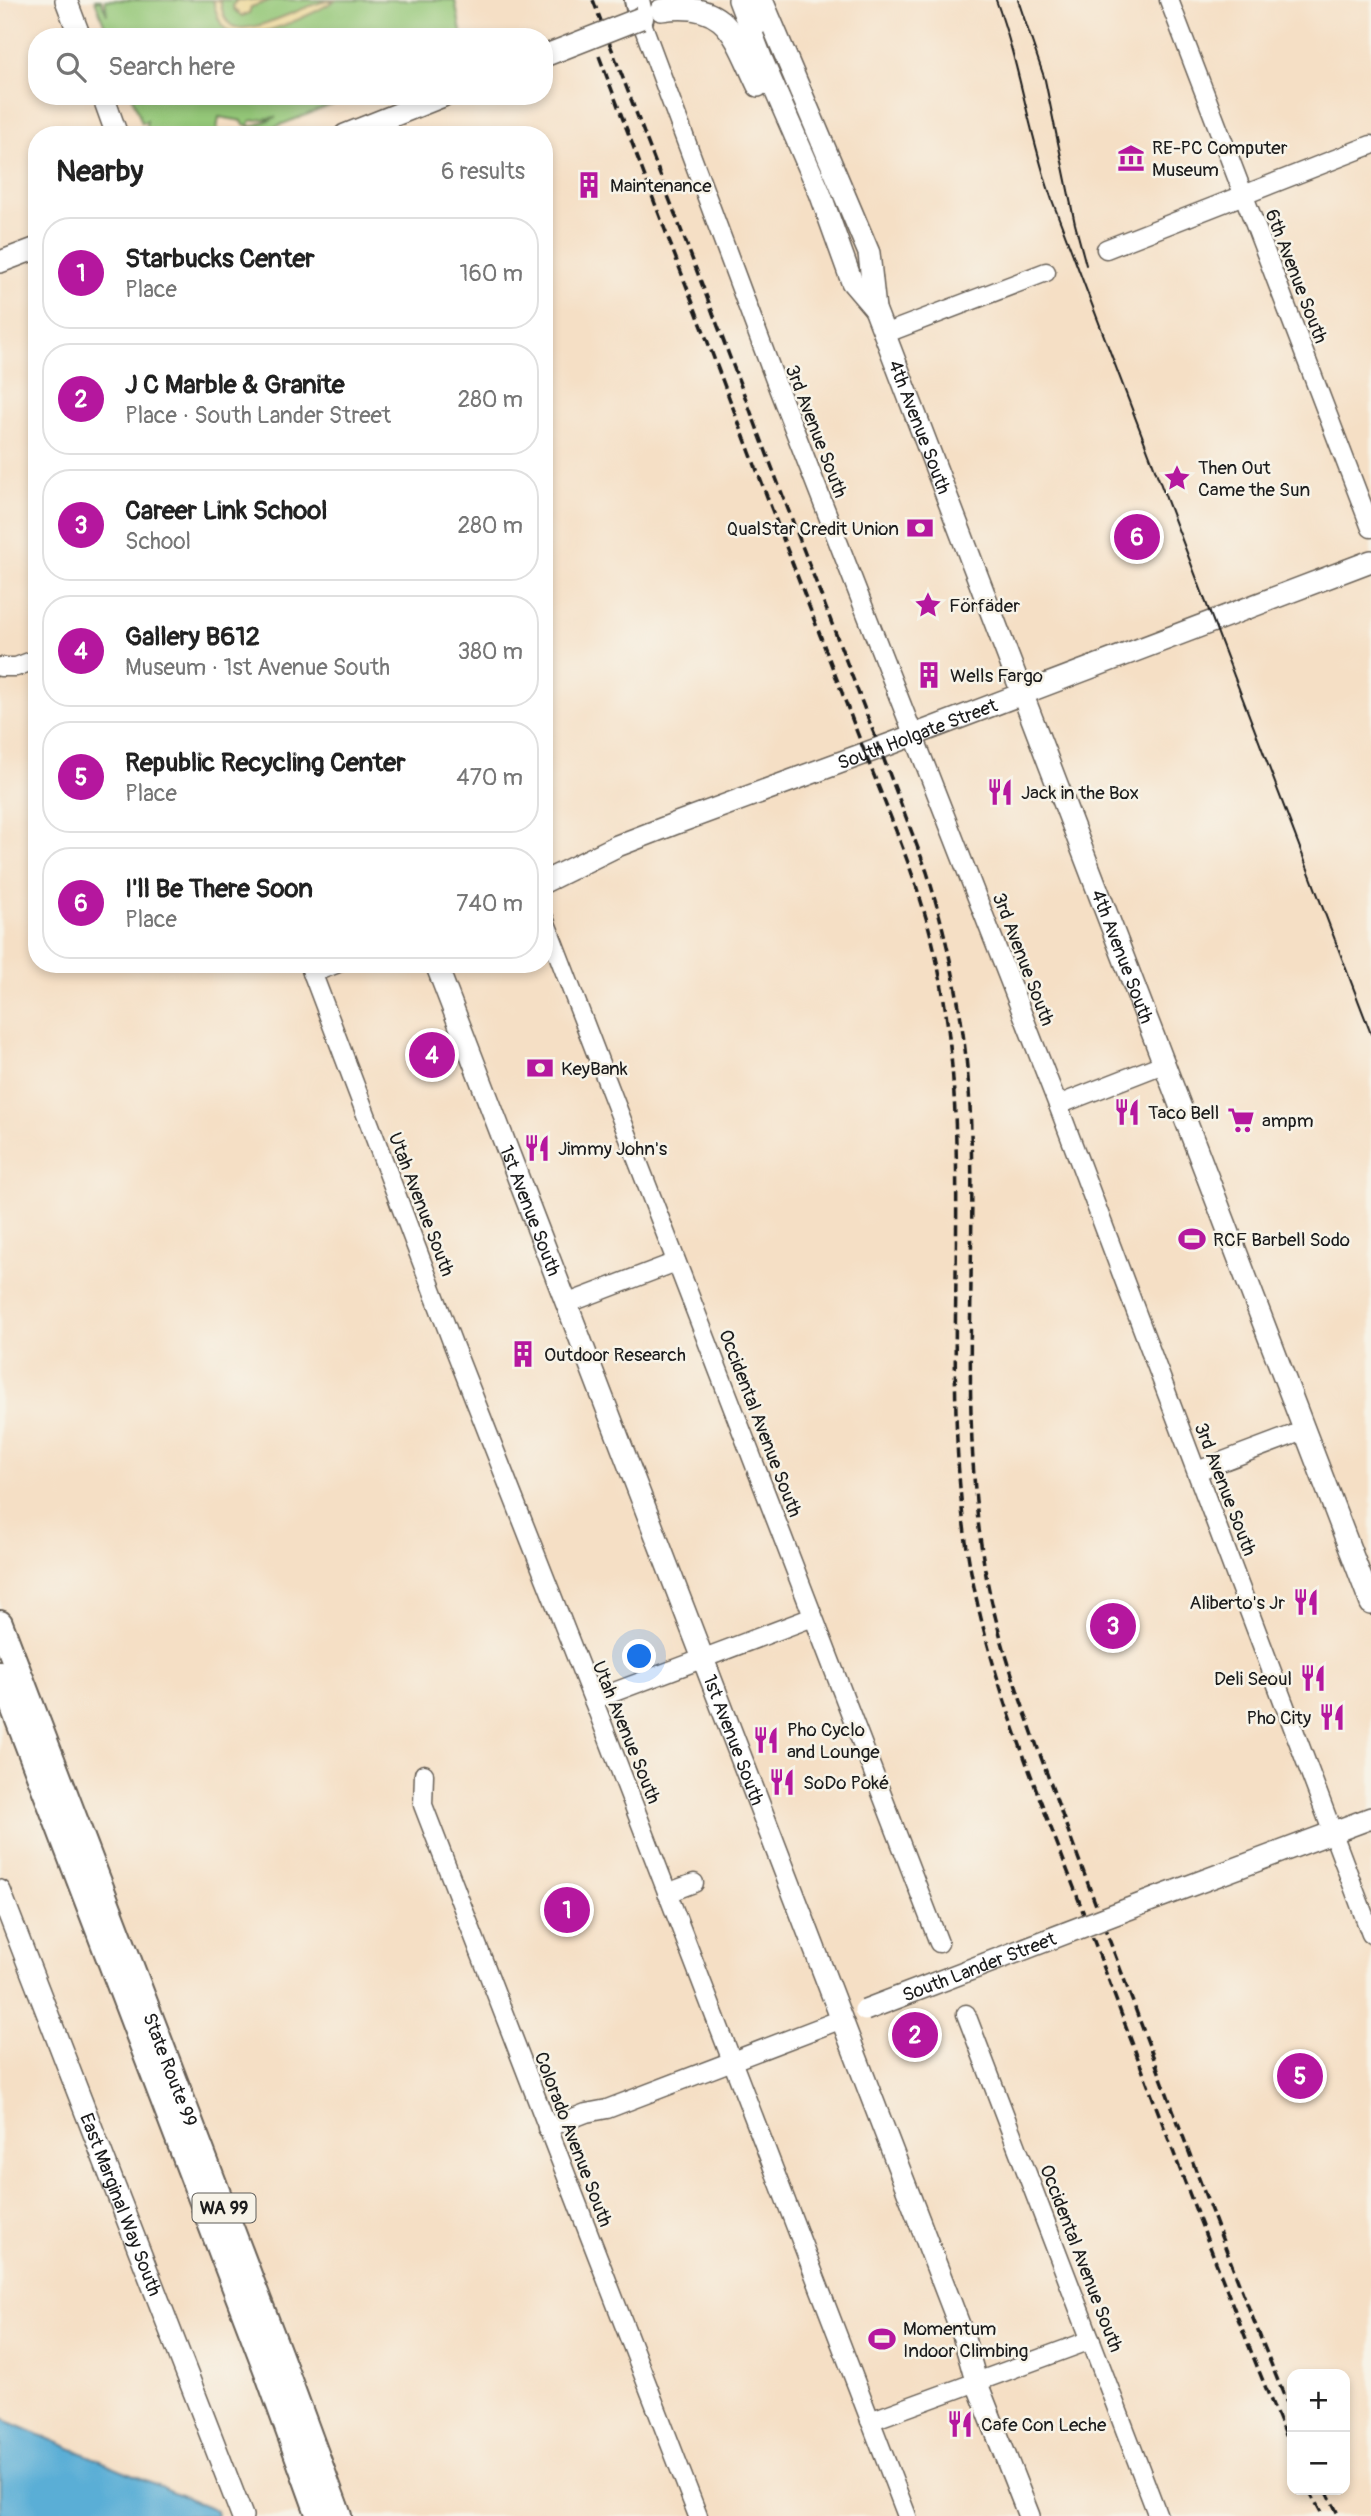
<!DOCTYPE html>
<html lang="en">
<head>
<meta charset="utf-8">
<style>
  :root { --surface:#fff; --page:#f2f2f2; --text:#222; --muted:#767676; --line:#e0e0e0; --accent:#b5179e }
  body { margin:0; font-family:Pangolin,sans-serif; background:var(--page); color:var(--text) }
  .controls { position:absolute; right:21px; bottom:21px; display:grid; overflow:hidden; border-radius:14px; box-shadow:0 4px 10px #0003 }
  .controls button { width:63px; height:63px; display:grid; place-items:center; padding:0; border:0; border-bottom:2px solid var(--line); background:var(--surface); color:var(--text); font:35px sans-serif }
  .you { position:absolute; left:640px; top:1657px; width:24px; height:24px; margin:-18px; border:5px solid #fff; border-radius:50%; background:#1a73e8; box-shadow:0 0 0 10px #1a73e833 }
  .badge { display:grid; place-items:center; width:46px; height:46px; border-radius:50%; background:var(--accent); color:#fff; font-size:23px; font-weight:700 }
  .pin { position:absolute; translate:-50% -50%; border:4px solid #fff; box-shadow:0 2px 7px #0006 }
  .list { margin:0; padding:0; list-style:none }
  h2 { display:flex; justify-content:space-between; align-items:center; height:91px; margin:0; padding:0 28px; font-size:30px }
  h2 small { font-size:23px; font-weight:400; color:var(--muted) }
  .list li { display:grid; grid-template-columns:46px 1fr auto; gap:21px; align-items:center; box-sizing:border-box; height:112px; margin:0 14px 14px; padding:0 14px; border:2px solid var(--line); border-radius:28px }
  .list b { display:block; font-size:26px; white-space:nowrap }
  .list p { margin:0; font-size:23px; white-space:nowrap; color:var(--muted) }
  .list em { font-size:23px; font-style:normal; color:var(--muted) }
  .icon { flex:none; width:38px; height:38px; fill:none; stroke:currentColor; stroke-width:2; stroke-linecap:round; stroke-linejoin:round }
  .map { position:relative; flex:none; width:1371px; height:2516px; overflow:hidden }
  .search { position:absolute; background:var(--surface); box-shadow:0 4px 10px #0003; left:28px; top:28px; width:525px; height:77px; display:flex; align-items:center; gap:18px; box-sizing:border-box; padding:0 24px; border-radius:28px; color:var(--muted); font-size:26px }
  .panel { position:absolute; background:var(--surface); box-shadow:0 4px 10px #0003; left:28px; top:126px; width:525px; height:847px; border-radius:28px }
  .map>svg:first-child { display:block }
  .green { fill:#94c778; stroke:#58724a; stroke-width:2 }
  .sand { fill:#eeda9e; stroke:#857b5d; stroke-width:2 }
  .water { fill:#5aaed6; stroke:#3b6579; stroke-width:2 }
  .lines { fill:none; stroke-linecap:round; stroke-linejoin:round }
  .minor-casing { stroke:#686057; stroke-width:21 }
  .major-casing { stroke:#686057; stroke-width:24 }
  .highway-casing { stroke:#686057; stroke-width:28 }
  .minor { stroke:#fff; stroke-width:18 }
  .major { stroke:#fff; stroke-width:21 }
  .highway { stroke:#fff; stroke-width:24 }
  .tram { stroke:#1c1c1c; stroke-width:2 }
  .rail { stroke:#1c1c1c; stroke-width:3.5; stroke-dasharray:10 5; stroke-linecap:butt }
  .major-bridge-casing { stroke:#686057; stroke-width:24; stroke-linecap:butt }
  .major-bridge { stroke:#fff; stroke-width:21 }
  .labels { text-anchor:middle; stroke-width:5; stroke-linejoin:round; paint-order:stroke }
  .shield { fill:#f7f3e8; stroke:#5e5c59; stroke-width:2 }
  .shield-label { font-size:18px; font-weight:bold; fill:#1c1c1c }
  .poi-label { font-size:19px; fill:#1c1c1c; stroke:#f7f3e8; text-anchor:start }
  .street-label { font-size:19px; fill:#1c1c1c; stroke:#f7f3e8 }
</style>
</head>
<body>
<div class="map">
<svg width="1371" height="2516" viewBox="0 0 1371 2516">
  <rect width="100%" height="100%" fill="#f7f3e8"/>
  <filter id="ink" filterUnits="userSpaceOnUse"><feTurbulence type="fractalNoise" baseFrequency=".0143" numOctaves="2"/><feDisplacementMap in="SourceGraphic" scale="14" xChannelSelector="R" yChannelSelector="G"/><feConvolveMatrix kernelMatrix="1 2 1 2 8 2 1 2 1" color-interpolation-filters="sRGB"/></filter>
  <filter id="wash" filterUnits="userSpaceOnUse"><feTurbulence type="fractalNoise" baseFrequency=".00686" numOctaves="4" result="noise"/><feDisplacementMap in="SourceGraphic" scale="28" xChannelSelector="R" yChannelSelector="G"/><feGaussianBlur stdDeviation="1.57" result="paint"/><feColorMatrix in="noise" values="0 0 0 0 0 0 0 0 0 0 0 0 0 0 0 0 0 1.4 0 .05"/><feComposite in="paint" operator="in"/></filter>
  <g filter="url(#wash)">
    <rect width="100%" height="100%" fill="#f5dfc5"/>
    <g class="green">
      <path d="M95,0h6l6,15 -2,-15h350l7,37h-353z"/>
      <path d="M132,96h223l-101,39h-34l12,-5 2,4 42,-17 -26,4v4h-6l-2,-4 -23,-4 -2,13 1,5h-74l3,-14 -5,2z"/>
    </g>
    <g class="sand">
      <path d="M213,0h7c2,9 3,19 11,25 20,14 78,-25 104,-25 -18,13 -83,43 -104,33 -12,-6 -15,-21 -18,-33z"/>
      <path d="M237,0h35l-21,7 -2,6 -7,3 -8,-6 -1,-5z"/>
    </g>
    <path class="water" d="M0,2418l216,92 1,6h-217z"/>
  </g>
  <g filter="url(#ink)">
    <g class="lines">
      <defs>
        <g id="minor">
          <path d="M1169,0l202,528"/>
          <path d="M636,7l142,381 280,717 313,829"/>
          <path d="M1106,249l265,-104"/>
          <path d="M884,334l162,-62"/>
          <path d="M0,667h16l21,-8"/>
          <path d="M544,918l395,1025"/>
          <path d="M309,964l145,383 145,368 308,801"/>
          <path d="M312,973l24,-9"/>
          <path d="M1058,1105l105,-41"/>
          <path d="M566,1304l110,-42"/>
          <path d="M1197,1471l106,-40"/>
          <path d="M593,1700l220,-83"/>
          <path d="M424,1774l-1,31 275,711"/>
          <path d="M667,1893l27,-10"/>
          <path d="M966,2014l192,502"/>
          <path d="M547,2128l39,-15 21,-4 235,-90"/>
          <path d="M870,2421l221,-81"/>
        </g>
        <g id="major">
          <path d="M66,0l14,37"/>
          <path d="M739,0l23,60 58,133 32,89 23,27"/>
          <path id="s1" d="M762,0l107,253 6,56 496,1295"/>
          <path d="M661,10c67,-10 73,26 97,76"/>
          <path d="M103,96l14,39"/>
          <path d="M345,135l98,-39"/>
          <path d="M0,262l37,-14"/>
          <path id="s2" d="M544,882l73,-36 57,-22 219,-81 478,-182"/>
          <path id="s3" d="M436,964l527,1371 13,46 53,135"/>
          <path id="s4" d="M0,1891l242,625"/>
          <path d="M1157,1898l214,-80"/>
        </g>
        <g id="highway">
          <path d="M637,0l4,18"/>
          <path d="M758,0v22"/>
          <path id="s5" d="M0,1623l282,738 57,155"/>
          <path d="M0,1673l267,699 52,144"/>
        </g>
      </defs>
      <use href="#minor" class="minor-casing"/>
      <use href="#major" class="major-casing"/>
      <use href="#highway" class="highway-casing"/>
      <use href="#minor" class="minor"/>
      <use href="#major" class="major"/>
      <use href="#highway" class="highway"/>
      <g class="tram">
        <path d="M996,0c24,65 33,135 56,200l319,834"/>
        <path d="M1018,0l27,80 30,144 11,41"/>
      </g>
      <g class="rail">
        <path d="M593,0l334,872c26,85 42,172 44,261 4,137 -9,275 10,411 10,75 35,145 61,216 21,58 43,116 65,174 61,160 119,322 185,481"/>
        <path d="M599,56c73,193 147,386 221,579 15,39 30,79 45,118 25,63 52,125 68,191 47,198 4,404 34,604 19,126 71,243 115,361 68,182 136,364 210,543"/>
        <path d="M1309,2490l14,26"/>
        <path d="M1326,2490l13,26"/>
      </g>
      <defs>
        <g id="major-bridge">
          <path d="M544,56l97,-38"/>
          <path id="s6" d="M865,2010l292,-112"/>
        </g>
      </defs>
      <use href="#major-bridge" class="major-bridge-casing"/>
      <use href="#major-bridge" class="major-bridge"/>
    </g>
  </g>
  <defs>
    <symbol id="museum-bare" viewBox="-9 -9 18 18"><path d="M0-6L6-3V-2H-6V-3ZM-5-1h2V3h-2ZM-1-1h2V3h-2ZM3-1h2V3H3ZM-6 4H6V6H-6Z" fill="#b5179e" stroke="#f7f3e8" stroke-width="2.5" paint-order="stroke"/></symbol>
    <symbol id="building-bare" viewBox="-9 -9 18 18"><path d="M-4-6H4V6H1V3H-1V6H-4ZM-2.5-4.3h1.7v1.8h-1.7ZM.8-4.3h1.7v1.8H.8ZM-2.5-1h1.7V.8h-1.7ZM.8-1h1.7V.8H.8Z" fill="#b5179e" stroke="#f7f3e8" stroke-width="2.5" paint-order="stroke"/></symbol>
    <symbol id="sight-bare" viewBox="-9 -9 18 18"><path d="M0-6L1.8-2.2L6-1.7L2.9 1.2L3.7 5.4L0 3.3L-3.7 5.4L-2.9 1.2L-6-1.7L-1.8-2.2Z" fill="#b5179e" stroke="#f7f3e8" stroke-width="2.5" paint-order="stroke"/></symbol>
    <symbol id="bank-bare" viewBox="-9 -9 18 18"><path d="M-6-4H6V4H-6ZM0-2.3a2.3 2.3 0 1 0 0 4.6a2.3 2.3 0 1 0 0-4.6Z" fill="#b5179e" stroke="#f7f3e8" stroke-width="2.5" paint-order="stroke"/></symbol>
    <symbol id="restaurant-bare" viewBox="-9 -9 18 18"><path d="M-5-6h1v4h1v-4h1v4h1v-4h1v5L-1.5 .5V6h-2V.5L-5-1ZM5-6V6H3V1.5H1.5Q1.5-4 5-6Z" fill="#b5179e" stroke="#f7f3e8" stroke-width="2.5" paint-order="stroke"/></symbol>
    <symbol id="supermarket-bare" viewBox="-9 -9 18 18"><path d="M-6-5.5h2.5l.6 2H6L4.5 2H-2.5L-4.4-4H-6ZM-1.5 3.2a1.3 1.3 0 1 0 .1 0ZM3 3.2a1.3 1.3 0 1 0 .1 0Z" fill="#b5179e" stroke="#f7f3e8" stroke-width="2.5" paint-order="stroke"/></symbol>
    <symbol id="stadium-bare" viewBox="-9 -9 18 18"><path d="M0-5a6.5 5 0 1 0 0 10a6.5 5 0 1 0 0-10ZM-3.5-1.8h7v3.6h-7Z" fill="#b5179e" stroke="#f7f3e8" stroke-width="2.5" paint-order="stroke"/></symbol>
  </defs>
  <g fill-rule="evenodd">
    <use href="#museum-bare" x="1112" y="139" width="38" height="38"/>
    <use href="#building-bare" x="570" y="166" width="38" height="38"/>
    <use href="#sight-bare" x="1158" y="459" width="38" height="38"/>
    <use href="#bank-bare" x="901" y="509" width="38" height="38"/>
    <use href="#sight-bare" x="909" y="586" width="38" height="38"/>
    <use href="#building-bare" x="910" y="656" width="38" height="38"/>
    <use href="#restaurant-bare" x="981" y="773" width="38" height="38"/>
    <use href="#bank-bare" x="521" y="1049" width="38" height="38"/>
    <use href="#restaurant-bare" x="1108" y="1093" width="38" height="38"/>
    <use href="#supermarket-bare" x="1222" y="1101" width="38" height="38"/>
    <use href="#restaurant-bare" x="518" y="1129" width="38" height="38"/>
    <use href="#stadium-bare" x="1173" y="1220" width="38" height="38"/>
    <use href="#building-bare" x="504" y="1335" width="38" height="38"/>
    <use href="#restaurant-bare" x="1287" y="1583" width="38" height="38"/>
    <use href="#restaurant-bare" x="1294" y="1659" width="38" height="38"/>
    <use href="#restaurant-bare" x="1313" y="1698" width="38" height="38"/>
    <use href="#restaurant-bare" x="747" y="1721" width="38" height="38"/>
    <use href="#restaurant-bare" x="763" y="1763" width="38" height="38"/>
    <use href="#stadium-bare" x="863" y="2320" width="38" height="38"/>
    <use href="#restaurant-bare" x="941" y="2405" width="38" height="38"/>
  </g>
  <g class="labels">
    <rect class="shield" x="192.5" y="2193.5" width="63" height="29" rx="5"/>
    <g class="shield-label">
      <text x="224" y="2214">WA 99</text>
    </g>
    <g class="poi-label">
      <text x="1152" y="154">RE-PC Computer<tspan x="1152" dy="22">Museum</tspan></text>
      <text x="610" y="192">Maintenance</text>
      <text x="1198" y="474">Then Out<tspan x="1198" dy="22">Came the Sun</tspan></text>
      <text x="899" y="535" text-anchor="end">QualStar Credit Union</text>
      <text x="949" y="612">Förfäder</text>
      <text x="950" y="682">Wells Fargo</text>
      <text x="1021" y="799">Jack in the Box</text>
      <text x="561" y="1075">KeyBank</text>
      <text x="1148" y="1119">Taco Bell</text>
      <text x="1262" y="1127">ampm</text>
      <text x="558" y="1155">Jimmy John's</text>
      <text x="1213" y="1246">RCF Barbell Sodo</text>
      <text x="544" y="1361">Outdoor Research</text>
      <text x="1285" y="1609" text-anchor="end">Aliberto's Jr</text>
      <text x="1292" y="1685" text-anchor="end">Deli Seoul</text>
      <text x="1311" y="1724" text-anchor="end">Pho City</text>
      <text x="787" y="1736">Pho Cyclo<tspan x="787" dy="22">and Lounge</tspan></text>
      <text x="803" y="1789">SoDo Poké</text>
      <text x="903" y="2335">Momentum<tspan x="903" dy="22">Indoor Climbing</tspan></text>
      <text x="981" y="2431">Cafe Con Leche</text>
    </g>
    <g class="street-label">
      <text transform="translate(1297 276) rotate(69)" y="7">6th Avenue South</text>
      <text dy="7" stroke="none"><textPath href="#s1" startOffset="457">4th Avenue South</textPath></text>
      <text transform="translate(817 431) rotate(69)" y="7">3rd Avenue South</text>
      <text dy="7" stroke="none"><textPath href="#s2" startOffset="402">South Holgate Street</textPath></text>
      <text dy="7" stroke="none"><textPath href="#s1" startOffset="1024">4th Avenue South</textPath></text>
      <text transform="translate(1024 959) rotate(69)" y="7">3rd Avenue South</text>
      <text transform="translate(422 1204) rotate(69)" y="7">Utah Avenue South</text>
      <text dy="7" stroke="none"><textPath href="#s3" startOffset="264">1st Avenue South</textPath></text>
      <text transform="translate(761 1423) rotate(69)" y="7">Occidental Avenue South</text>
      <text transform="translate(1226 1489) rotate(69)" y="7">3rd Avenue South</text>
      <text transform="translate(627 1732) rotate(68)" y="7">Utah Avenue South</text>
      <text dy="7" stroke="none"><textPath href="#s3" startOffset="831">1st Avenue South</textPath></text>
      <text dy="7" stroke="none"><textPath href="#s6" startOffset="122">South Lander Street</textPath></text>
      <text dy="7" stroke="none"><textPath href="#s5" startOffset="478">State Route 99</textPath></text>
      <text transform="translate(574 2139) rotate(69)" y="7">Colorado Avenue South</text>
      <text dy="7" stroke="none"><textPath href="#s4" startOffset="336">East Marginal Way South</textPath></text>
      <text transform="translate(1082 2258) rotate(69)" y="7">Occidental Avenue South</text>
    </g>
  </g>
</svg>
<div class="controls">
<button>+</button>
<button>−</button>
</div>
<div class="you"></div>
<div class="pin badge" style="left:567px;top:1910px">1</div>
<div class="pin badge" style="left:915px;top:2035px">2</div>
<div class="pin badge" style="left:1113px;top:1626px">3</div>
<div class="pin badge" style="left:432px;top:1055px">4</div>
<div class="pin badge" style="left:1300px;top:2076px">5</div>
<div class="pin badge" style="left:1137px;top:537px">6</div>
<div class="search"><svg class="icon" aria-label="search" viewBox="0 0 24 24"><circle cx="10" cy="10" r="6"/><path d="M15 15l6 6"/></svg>Search here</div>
<section class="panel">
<h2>Nearby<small>6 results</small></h2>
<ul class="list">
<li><span class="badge">1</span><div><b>Starbucks Center</b><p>Place</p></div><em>160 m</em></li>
<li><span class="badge">2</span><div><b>J C Marble &amp; Granite</b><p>Place · South Lander Street</p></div><em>280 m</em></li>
<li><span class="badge">3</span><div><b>Career Link School</b><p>School</p></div><em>280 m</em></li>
<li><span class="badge">4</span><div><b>Gallery B612</b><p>Museum · 1st Avenue South</p></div><em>380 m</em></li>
<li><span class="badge">5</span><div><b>Republic Recycling Center</b><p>Place</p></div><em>470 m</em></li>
<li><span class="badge">6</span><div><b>I'll Be There Soon</b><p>Place</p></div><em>740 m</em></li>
</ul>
</section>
</div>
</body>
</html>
